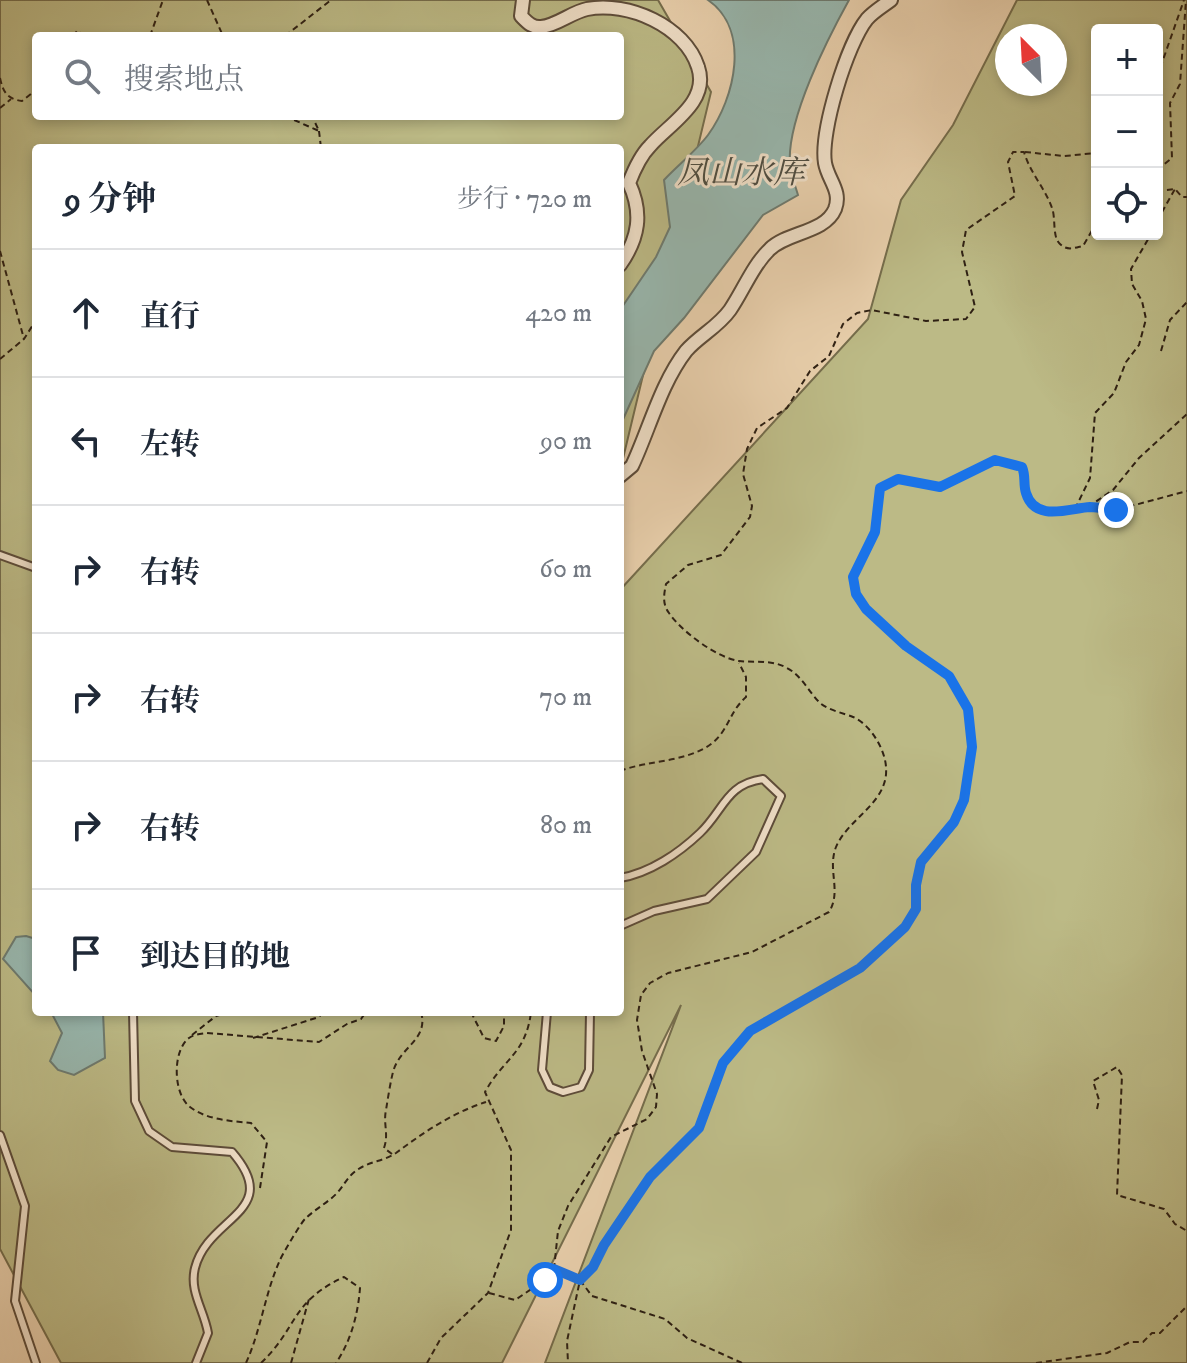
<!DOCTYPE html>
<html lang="zh">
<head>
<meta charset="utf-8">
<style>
  :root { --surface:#fff; --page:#f2f2f3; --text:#1f2937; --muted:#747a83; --line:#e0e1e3 }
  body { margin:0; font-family:"IM FELL DW Pica","Noto Serif SC",serif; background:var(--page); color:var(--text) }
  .controls { position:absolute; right:24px; top:24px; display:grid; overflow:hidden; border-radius:8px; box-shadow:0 4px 12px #0003 }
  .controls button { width:72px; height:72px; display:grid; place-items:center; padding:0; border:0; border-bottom:2px solid var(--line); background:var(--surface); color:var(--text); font:40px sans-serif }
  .compass { position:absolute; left:995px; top:24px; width:72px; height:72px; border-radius:50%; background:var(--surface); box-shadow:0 4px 12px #0003; rotate:336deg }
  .stop { position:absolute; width:24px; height:24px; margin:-18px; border:6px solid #1a73e8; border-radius:50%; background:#fff }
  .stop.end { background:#1a73e8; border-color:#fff; box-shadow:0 2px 8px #0008 }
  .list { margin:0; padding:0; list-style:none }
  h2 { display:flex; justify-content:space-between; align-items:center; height:104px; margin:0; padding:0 32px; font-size:34px }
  h2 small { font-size:26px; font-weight:400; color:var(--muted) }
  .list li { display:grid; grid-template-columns:52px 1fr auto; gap:24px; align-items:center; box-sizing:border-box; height:128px; padding:0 32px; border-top:2px solid var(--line) }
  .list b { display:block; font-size:30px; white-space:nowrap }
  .list em { font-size:26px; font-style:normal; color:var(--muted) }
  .icon { flex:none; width:44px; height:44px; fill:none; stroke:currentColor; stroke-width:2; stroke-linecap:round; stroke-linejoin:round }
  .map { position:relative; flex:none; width:1187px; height:1363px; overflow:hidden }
  .search { position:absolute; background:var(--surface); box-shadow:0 4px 12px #0003; left:32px; top:32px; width:592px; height:88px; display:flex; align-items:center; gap:20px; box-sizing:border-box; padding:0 28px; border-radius:8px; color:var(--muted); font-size:30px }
  .panel { position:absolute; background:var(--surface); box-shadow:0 4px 12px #0003; left:32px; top:144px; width:592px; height:872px; border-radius:8px }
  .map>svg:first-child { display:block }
  .green { fill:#bcba86; stroke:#756d4c; stroke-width:2; fill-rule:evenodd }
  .water { fill:#98b7ae; stroke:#6e7b70; stroke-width:2 }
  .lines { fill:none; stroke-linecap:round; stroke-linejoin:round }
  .lane-casing { stroke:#5d4c3a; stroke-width:10 }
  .street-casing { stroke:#5d4c3a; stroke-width:16 }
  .path { stroke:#2e2013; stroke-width:2; stroke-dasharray:6 4; stroke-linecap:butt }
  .lane { stroke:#f1e1ca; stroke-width:6 }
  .street { stroke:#f1e1ca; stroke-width:12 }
  .route { stroke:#1a73e8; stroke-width:10 }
  .labels { text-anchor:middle; stroke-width:6; stroke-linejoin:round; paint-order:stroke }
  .water-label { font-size:32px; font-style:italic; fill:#4e4d42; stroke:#f1e1ca }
</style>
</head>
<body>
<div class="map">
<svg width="1187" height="1363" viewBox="0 0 1187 1363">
  <rect width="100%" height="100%" fill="#ead1ae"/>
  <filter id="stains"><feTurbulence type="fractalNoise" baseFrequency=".0025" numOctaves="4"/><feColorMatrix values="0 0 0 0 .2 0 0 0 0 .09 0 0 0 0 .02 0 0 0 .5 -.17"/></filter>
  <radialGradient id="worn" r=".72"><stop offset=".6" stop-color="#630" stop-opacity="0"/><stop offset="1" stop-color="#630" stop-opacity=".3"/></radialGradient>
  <path class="green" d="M0,0h658l53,92 -91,379v-323h-584v864h584v-422l248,-271 33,-119 52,-75 64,-125h170v1363h-642l136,-358 -179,358h-441l-61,-114zM1097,30h60v204h-60zM36,36h584v80h-584zM1007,36h48v48h-48z"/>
  <g class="water">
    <path d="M708,0h141c-21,38 -63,120 -59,165 1,10 5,20 8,30l-35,20 -79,103 -30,33 -34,75v-116l36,-53 14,-30 -6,-47c14,-15 32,-29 44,-45 27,-37 43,-105 0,-135z"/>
    <path d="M26,936l10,3v57l-33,-37 13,-22z"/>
    <path d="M51,1012h52l2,46 -31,17 -16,-5 -8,-9 12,-28z"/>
  </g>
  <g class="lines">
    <defs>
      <g id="lane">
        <path d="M0,555l36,13"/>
        <path d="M620,878c30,-5 59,-25 80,-45 24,-23 26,-49 63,-54l18,17 -25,56 -49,47 -53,12 -34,15"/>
        <path d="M133,1012l2,89 14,30 23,16 60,5c52,60 -24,64 -37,116 -6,23 9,42 13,65l-12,30"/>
        <path d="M547,1012l-5,58 8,17 13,5 18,-5 8,-17 1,-58"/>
        <path d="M0,1135l25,71 -10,95 21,62"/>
      </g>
      <g id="street">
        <path d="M523,0l-2,16c6,6 11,12 20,11 15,-1 31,-15 46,-18 41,-8 98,17 111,58 12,35 -29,57 -48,79 -10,10 -16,24 -21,37 14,30 10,55 -9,82"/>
        <path d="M620,476l12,-10c17,-36 29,-83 54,-115 13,-15 32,-24 44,-41 13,-19 23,-45 40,-61 17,-17 55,-16 65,-40 7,-18 -7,-29 -10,-46 -5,-31 22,-119 42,-144 6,-7 16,-13 24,-19"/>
      </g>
    </defs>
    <use href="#lane" class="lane-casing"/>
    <use href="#street" class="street-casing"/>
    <g class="path">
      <path d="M207,0l16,36"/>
      <path d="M73,36l4,-5 9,5"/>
      <path d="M150,36l13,-36"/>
      <path d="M285,36l46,-36"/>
      <path d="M1157,77l27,-77"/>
      <path d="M0,78c3,14 7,21 22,23l14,-11"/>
      <path d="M0,108l11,-9"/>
      <path d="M108,116h8"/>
      <path d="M285,116l34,15 -7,-15"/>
      <path d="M319,131l2,17"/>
      <path d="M1025,152l39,4 33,-3"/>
      <path d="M1157,170l15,-12 -2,-55 10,-19 6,-84"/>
      <path d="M1157,191l18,-2 7,8h5"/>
      <path d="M1157,221l18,-32"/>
      <path d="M0,251l24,88"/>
      <path d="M1161,351l9,-31 17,-18"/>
      <path d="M0,359l24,-20 12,-19"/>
      <path d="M1089,507l27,3 71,-19"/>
      <path d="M1075,509l15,-31 5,-65 19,-20 12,-31 13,-17 7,-26 -4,-18 -10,-17 -1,-15 20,-35"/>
      <path d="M620,771c30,-12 80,-8 101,-37 10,-14 11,-24 25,-37v-20l-7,-14"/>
      <path d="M471,1012l13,26 12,3 8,-15v-14"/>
      <path d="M192,1035l24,-19 14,-4"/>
      <path d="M253,1038l66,-21 4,-5"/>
      <path d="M1097,1109l2,-9 -6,-19 24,-14 5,8 -5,120 47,14 11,15 12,7"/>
      <path d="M392,1154l-8,-6c5,-14 -1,-24 2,-38 2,-12 4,-26 7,-38 7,-26 36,-32 28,-60"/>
      <path d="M260,1188l7,-46 -16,-19c-20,-2 -44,-3 -61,-16 -17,-13 -18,-56 -1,-69 5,-4 12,-4 18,-5l112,9 28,-18 14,-5 5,-7"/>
      <path d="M554,1269l4,-38 10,-25 43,-69 36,-18 9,-12 1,-13 -15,-43 -5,-31 4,-25 9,-12 18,-10 84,-21 77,-40c13,-21 -2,-42 7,-65 12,-29 53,-44 50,-80 -1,-18 -16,-43 -33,-50 -10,-4 -25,-7 -33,-14 -12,-12 -18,-27 -33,-35 -16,-9 -32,-5 -48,-7 -22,-3 -58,-30 -70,-48 -7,-9 -5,-19 -3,-29l22,-19 33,-10 29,-38 2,-11 -9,-32 4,-25 10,-21 30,-20 23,-37 19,-15 14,-32 14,-11 15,-3 54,11 40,-2 9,-12 -13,-55 4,-22 49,-34 -7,-34 5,-10h11c6,21 21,36 28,56 4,10 0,29 8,36 7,7 14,4 23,2l14,-24"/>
      <path d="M489,1293l26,7 30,-20 9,-11 26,11 -13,61 1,22"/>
      <path d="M246,1363c15,-33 19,-70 34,-103 2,-5 22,-39 25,-41 10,-10 24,-17 33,-27 9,-11 11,-18 24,-25 11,-6 24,-7 34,-14 28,-21 56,-40 90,-51"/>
      <path d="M261,1363c37,-35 29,-61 83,-86l16,11c-2,26 -9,53 -24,75"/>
      <path d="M291,1363l18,-64"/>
      <path d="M427,1363l14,-25 47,-45 23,-63v-80l-26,-58c18,-33 41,-38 46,-80"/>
      <path d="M742,1363l-55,-25 -22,-19 -73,-23 -12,-16c22,-23 34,-54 53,-81 18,-26 49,-43 65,-70 13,-21 13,-49 26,-68 44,-66 139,-72 183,-137 13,-20 5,-42 15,-63 7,-15 21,-25 31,-37 23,-32 18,-75 15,-112 -6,-55 -113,-75 -115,-134 -1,-18 18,-32 23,-48 4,-14 0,-28 4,-42l18,-9 42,8 55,-27 27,7 4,27 8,10 29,10 25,-7 25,-17 26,-32 48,-44"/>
      <path d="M1036,1363l71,-10 23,-11h13l9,-9h8l27,-27"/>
    </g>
    <use href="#lane" class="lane"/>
    <use href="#street" class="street"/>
  </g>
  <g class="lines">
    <path class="route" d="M545,1280l9,-11 26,11 13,-13 11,-22 46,-68 49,-49 24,-65 27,-32 110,-63 45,-41 11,-18v-24l5,-23 33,-40 10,-22 8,-53 -4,-38 -19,-33 -43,-30 -40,-37 -10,-15 -3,-17 22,-45 5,-44 18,-9 42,8 55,-27 27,7c4,9 1,17 4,26 9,30 44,15 64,14 8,0 17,2 26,3"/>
  </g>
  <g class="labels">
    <g class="water-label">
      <text x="741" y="183">凤山水库</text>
    </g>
  </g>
  <rect width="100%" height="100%" filter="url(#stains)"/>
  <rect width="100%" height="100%" fill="url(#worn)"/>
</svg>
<div class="controls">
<button>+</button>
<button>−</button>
<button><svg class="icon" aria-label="locate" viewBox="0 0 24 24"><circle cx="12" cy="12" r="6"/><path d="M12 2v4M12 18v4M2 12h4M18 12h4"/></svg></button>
</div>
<svg class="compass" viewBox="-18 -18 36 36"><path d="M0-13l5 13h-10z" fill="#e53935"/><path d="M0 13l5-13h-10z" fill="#747a83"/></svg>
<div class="stop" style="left:545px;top:1280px"></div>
<div class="stop end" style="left:1116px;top:510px"></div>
<div class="search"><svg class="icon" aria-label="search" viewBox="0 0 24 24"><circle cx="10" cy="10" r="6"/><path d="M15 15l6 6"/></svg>搜索地点</div>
<section class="panel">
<h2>9 分钟<small>步行 · 720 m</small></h2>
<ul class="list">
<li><svg class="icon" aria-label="ahead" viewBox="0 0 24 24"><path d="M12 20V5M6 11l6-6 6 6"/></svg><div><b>直行</b></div><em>420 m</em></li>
<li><svg class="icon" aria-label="left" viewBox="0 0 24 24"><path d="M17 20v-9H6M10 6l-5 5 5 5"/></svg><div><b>左转</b></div><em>90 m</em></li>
<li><svg class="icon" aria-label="right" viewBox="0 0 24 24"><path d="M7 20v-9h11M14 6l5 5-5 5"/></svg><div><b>右转</b></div><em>60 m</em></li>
<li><svg class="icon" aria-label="right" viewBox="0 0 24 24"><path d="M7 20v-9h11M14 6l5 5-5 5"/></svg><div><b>右转</b></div><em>70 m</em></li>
<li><svg class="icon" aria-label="right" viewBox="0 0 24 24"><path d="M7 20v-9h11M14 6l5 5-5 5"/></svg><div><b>右转</b></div><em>80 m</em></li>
<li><svg class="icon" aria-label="arrive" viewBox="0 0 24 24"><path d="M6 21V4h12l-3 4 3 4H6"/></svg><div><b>到达目的地</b></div></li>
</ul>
</section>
</div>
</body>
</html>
